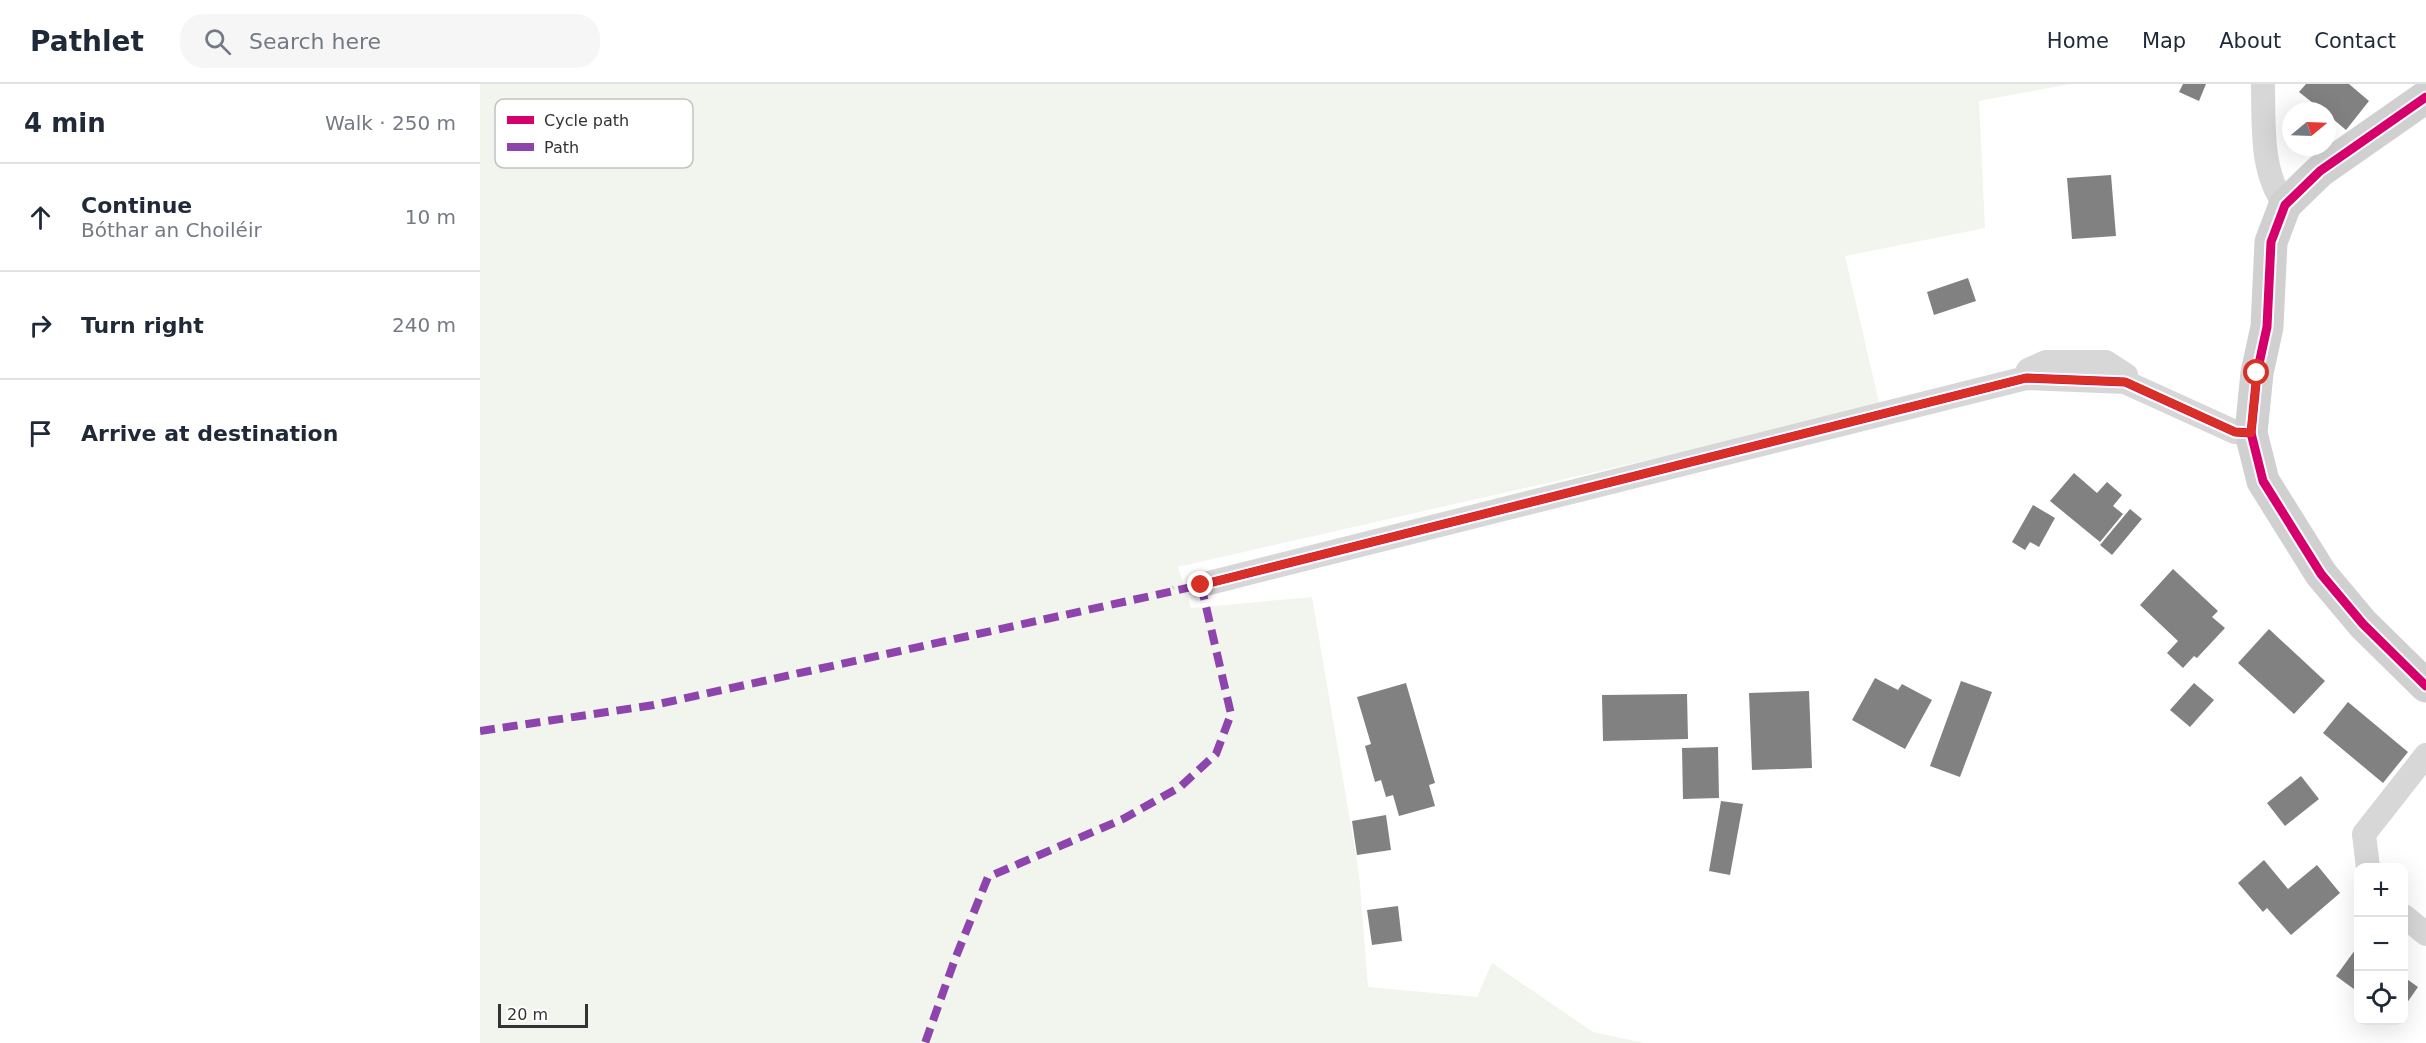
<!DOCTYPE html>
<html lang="en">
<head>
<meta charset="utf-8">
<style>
  :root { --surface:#fff; --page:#f6f6f7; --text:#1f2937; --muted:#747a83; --line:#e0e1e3 }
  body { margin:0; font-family:"DejaVu Sans",sans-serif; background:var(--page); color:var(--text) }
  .controls { position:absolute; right:18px; bottom:18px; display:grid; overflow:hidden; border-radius:12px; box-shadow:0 6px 24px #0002 }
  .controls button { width:54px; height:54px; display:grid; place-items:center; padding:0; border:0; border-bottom:2px solid var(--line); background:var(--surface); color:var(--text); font:30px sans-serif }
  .compass { position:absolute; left:1802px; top:18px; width:54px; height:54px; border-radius:50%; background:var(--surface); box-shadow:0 6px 24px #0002; rotate:71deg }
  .scale { position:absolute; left:18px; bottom:15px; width:90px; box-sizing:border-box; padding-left:6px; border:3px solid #333; border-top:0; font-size:16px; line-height:21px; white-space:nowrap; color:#333; -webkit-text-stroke:4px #fff; paint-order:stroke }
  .stop { position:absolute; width:18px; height:18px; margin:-14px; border:4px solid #d93025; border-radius:50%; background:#fff }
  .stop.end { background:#d93025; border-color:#fff; box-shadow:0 2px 6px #0008 }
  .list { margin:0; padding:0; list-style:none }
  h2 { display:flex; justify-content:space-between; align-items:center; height:78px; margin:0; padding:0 24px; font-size:26px }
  h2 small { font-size:20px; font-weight:400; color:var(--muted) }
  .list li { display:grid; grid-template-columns:39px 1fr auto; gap:18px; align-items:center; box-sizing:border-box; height:108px; padding:0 24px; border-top:2px solid var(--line) }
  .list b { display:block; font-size:22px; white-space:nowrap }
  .list p { margin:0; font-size:20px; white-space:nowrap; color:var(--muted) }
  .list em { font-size:20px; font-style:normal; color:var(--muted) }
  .icon { flex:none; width:33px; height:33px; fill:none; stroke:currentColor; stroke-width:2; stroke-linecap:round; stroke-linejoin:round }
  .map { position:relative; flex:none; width:1946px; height:959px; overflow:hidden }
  header { display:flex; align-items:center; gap:36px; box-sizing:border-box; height:84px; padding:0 30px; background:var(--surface); border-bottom:2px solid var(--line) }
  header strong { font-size:28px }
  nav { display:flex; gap:33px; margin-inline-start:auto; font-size:21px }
  .search { width:420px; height:54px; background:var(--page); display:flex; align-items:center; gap:15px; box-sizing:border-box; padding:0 21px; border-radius:24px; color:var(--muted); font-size:22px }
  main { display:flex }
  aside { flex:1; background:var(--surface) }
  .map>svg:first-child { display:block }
  .green { fill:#f1f5ed }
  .building { fill:#818181 }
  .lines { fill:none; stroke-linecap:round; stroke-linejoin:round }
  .path { stroke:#d6d6d6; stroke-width:4; stroke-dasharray:3 3; stroke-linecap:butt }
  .street { stroke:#d7d7d7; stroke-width:24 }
  .secondary { stroke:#d0d0d0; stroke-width:33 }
  .quiet { stroke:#8e44ad; stroke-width:8; stroke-dasharray:15 8; stroke-linecap:butt }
  .cycleway-casing { stroke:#fff; stroke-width:13 }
  .cycleway { stroke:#d6006c; stroke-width:9 }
  .route { stroke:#d93025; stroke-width:8 }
  .key { fill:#fff; stroke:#c2c2c2; stroke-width:1.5 }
  .key-label { font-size:16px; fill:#333 }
</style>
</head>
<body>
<header>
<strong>Pathlet</strong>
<div class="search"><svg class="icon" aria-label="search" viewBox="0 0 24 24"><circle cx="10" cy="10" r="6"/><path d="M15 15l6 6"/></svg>Search here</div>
<nav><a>Home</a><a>Map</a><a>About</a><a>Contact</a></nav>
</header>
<main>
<aside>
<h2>4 min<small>Walk · 250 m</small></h2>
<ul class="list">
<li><svg class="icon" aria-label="ahead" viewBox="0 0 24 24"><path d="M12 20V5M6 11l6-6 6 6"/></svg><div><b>Continue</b><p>Bóthar an Choiléir</p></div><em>10 m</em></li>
<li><svg class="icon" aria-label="right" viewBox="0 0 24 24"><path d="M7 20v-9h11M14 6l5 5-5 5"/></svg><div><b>Turn right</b></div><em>240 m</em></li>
<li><svg class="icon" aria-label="arrive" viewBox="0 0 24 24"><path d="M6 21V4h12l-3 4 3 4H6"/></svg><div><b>Arrive at destination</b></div></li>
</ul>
</aside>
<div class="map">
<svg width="1946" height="959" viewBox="0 0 1946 959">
  <rect width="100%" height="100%" fill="#fff"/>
  <path class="green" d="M0,0h1590l-91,17 6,127 -140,28 35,151 -702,160 13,41 121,-11 47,276 9,114 109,10 15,-34 101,69 51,11h-1164z"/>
  <g class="building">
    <path d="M1703,0h23l-7,17 -20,-9z"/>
    <path d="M1826,0h43l20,17 -23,29 -19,-16v-3h-4l-24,-19z"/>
    <path d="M1631,91l5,61 -44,3 -5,-61z"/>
    <path d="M1488,194l8,23 -42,14 -7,-23z"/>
    <path d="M1594,389l23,20 10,-11 15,13 -9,11 10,8 -23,28 -50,-41z"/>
    <path d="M1553,421l22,13 -16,29 -9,-5 -5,8 -13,-8z"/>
    <path d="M1650,425l12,10 -30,36 -12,-10z"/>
    <path d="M1693,485l45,42 -6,6 13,11 -28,30 -3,-2 -11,12 -16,-15 11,-12 -38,-36z"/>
    <path d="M1789,545l56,52 -31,33 -56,-51z"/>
    <path d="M1395,594l23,12 4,-6 30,16 -27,49 -53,-29z"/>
    <path d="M1481,597l31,11 -32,85 -30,-11z"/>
    <path d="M926,599l29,100 -6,2 6,21 -36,10 -6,-21 -7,2 -5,-17 -6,2 -10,-36 6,-2 -14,-47z"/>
    <path d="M1714,599l20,17 -24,27 -20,-17z"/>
    <path d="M1329,607l3,77 -60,2 -3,-77z"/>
    <path d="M1207,610l1,45 -85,2 -1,-46z"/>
    <path d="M1868,618l60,50 -25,31 -60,-50z"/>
    <path d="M1238,663l1,51 -36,1 -1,-51z"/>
    <path d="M1821,692l18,23 -34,27 -18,-23z"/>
    <path d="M1241,717l22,3 -13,71 -21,-4z"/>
    <path d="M906,731l5,35 -34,5 -5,-34z"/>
    <path d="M1784,776l24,29 29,-24 23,28 -49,42 -24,-27 -4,4 -25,-29z"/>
    <path d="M918,822l4,35 -30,4 -5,-35z"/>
    <path d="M1878,862v46l-22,-16z"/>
    <path d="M1924,893l14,10 -14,20z"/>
  </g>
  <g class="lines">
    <path class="path" d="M682,510l12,-7"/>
    <g class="street">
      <path d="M1783,0c1,41 -3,87 22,121"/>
      <path d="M1547,288l1,-2 18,-8h60l20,13 -1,7"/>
      <path d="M721,501l825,-207 99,4 110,50 16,1"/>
      <path d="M1888,784l-4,-34 62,-79"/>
      <path d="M1924,832l22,18"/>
    </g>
    <path class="secondary" d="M1946,13l-106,74 -35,34 -14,37 -4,85 -10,46 -6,60 12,48 58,93 42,50 63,62"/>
    <path class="quiet" d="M0,647l174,-26 547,-120 30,129 -15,40 -36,33 -57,32 -135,58 -33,82 -30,84"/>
    <defs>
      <g id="cycleway">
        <path d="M1946,13l-106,74 -35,34 -14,37 -4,85 -10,46 -6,60 12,48 58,93 42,50 63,62"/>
        <path d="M721,501l825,-207 99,4 110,50 16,1"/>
      </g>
    </defs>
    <use href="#cycleway" class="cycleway-casing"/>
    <use href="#cycleway" class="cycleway"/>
  </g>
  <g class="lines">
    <path class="route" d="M721,501l825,-207 100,4 109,50 16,1 6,-60"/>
  </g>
  <rect x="15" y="15" width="198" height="69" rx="9" class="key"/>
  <rect x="27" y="32" width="27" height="8" fill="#d6006c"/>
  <rect x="27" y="59" width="27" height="8" fill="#8e44ad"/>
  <g class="key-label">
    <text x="64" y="42">Cycle path</text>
    <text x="64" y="69">Path</text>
  </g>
</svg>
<div class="controls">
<button>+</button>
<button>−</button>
<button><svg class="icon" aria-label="locate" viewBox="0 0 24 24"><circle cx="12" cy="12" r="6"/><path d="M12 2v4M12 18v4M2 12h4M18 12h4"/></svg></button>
</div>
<svg class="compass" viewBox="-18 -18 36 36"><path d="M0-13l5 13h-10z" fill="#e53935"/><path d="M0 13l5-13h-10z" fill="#747a83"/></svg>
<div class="scale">20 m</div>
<div class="stop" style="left:1777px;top:289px"></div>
<div class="stop end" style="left:721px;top:501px"></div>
</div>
</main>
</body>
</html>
